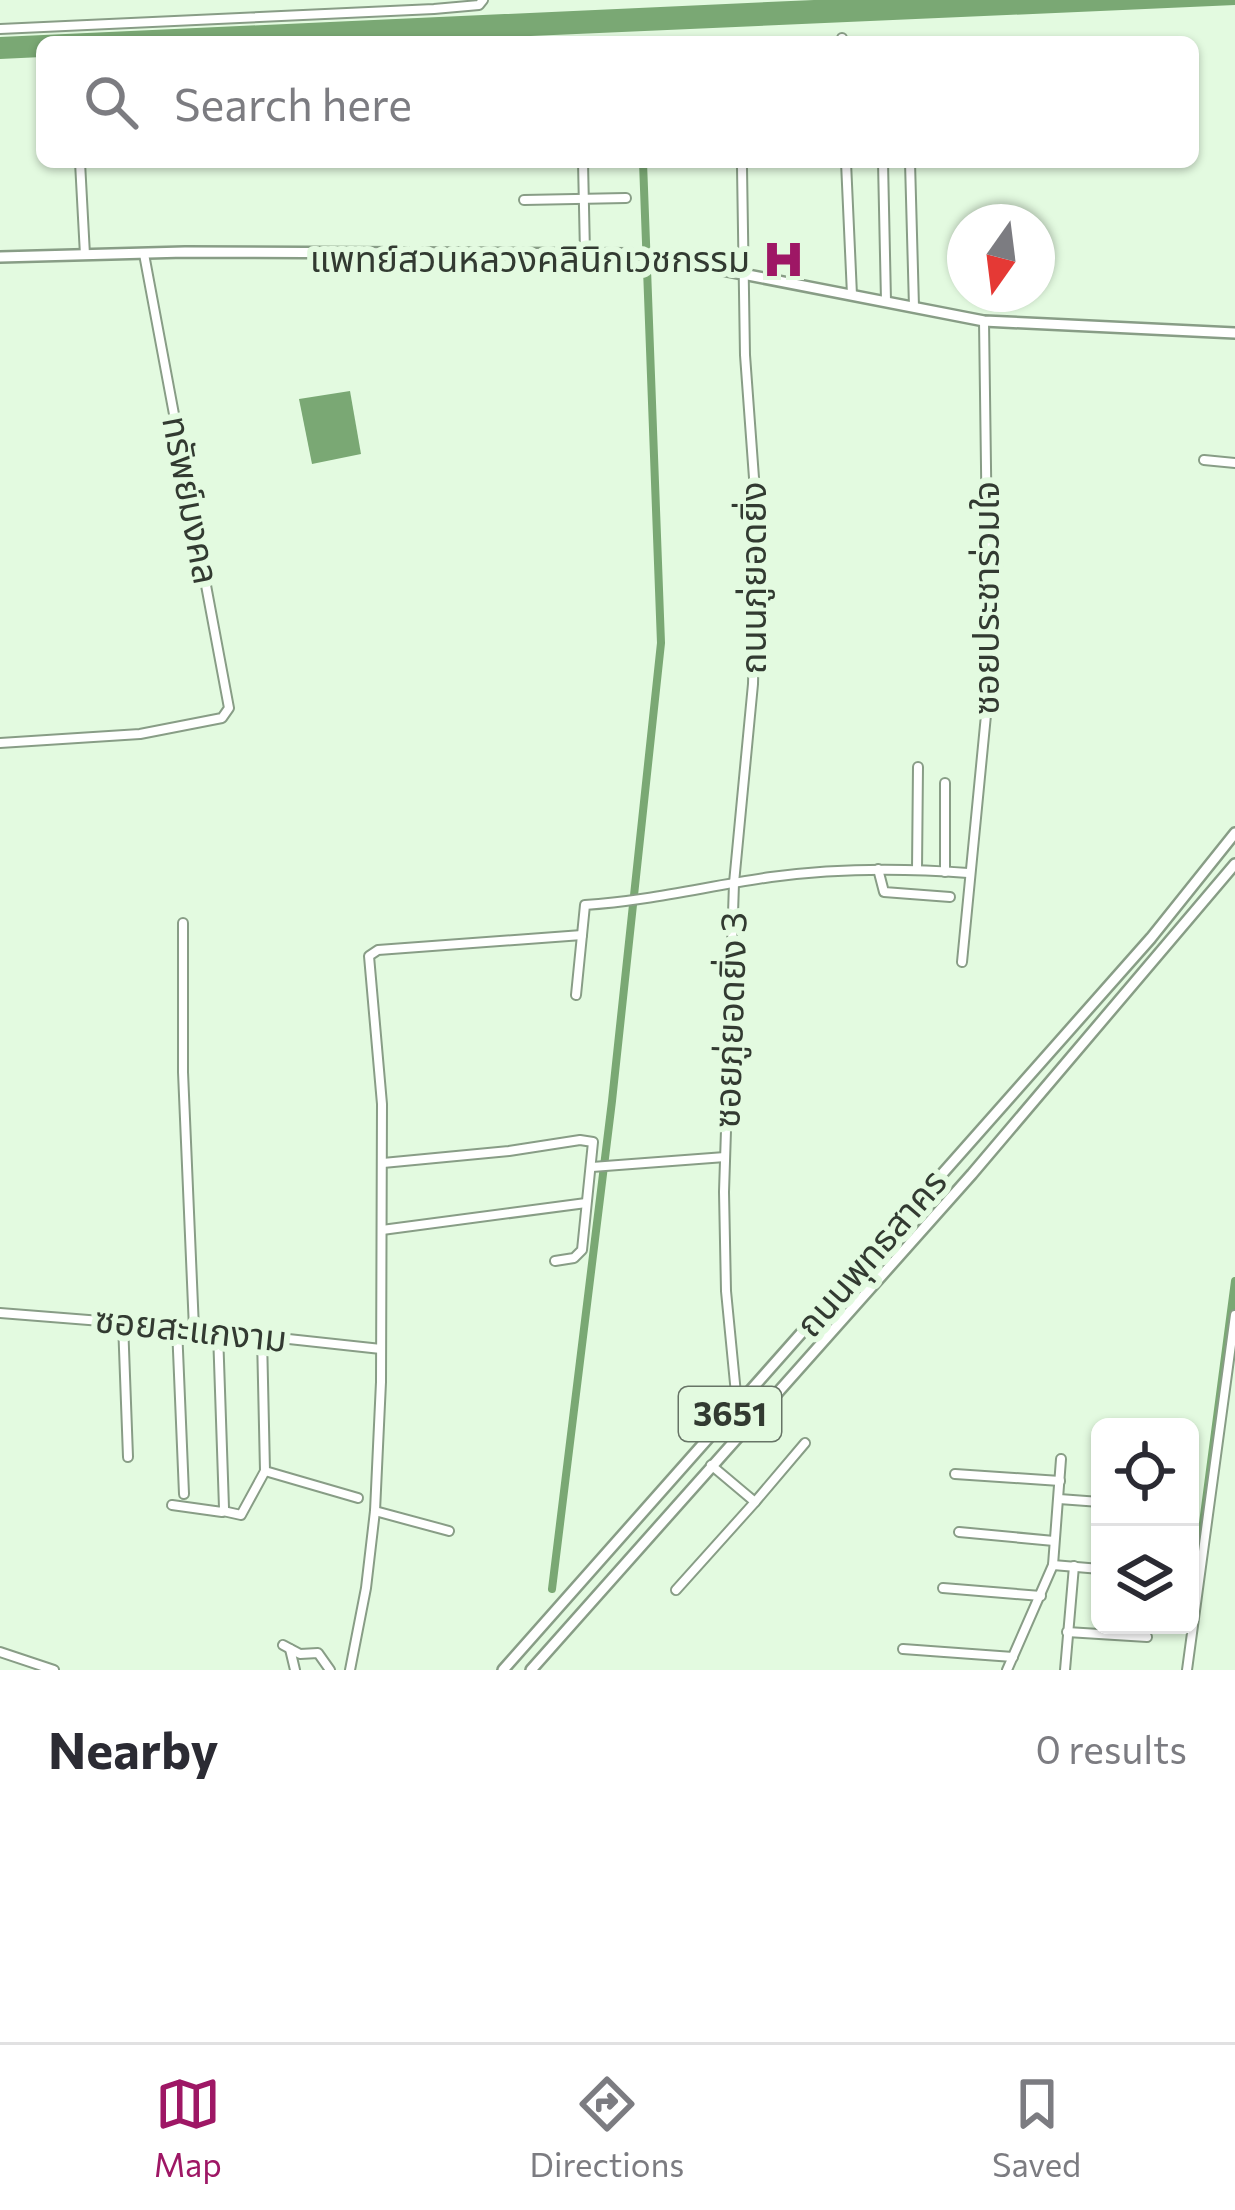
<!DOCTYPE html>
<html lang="en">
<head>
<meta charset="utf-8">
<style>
  :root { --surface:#fff; --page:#f7f7f7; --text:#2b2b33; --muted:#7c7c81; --line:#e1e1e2; --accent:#9e1765 }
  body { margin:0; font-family:Commissioner,"Noto Sans Thai",sans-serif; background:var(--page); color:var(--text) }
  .controls { position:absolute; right:36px; bottom:36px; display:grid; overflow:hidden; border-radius:18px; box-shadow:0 3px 9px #0004 }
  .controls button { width:108px; height:108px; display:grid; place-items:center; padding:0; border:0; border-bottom:3px solid var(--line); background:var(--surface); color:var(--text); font:60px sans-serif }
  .compass { position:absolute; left:947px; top:204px; width:108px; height:108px; border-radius:50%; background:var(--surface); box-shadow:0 3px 9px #0004; rotate:194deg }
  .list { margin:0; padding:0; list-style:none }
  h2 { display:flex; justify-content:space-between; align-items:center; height:156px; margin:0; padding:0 48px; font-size:51px }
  h2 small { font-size:39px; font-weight:400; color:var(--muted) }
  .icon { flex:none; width:66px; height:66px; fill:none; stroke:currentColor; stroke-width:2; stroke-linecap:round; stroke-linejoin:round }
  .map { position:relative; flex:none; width:1235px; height:1670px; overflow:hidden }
  .search { position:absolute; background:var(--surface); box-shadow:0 3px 9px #0004; left:36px; right:36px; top:36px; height:132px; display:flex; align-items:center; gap:30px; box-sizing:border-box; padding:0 42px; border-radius:18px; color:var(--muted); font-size:45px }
  .sheet { height:372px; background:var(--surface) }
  nav { display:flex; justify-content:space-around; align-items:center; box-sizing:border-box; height:168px; border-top:3px solid var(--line); background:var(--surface); font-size:33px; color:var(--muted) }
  nav a { display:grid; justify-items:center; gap:6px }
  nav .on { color:var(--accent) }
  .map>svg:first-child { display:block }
  .water { fill:#7aa874 }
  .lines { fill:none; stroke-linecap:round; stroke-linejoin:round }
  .canal { stroke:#7aa874; stroke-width:8 }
  .minor-casing { stroke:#889d86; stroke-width:12 }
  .major-casing { stroke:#889d86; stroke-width:14 }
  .minor { stroke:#fff; stroke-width:8 }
  .major { stroke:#fff; stroke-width:9 }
  .labels { text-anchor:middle; stroke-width:12; stroke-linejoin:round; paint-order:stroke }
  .shield { fill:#e3fae0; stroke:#677466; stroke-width:3 }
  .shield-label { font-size:33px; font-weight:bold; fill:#323a31 }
  .poi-label { font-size:36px; fill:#323a31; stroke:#e3fae0; text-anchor:end }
  .street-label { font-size:36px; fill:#323a31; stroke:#e3fae0 }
</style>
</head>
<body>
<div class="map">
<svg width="1235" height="1670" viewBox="0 0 1235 1670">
  <rect width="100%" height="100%" fill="#e3fae0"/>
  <g class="water">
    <path d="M814,0h421v5l-841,37h-352v15l-42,2v-22z"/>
    <path d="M350,391l11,63 -49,10 -13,-65z"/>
  </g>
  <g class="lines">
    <g class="canal">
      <path d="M552,1589l60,-488 49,-458 -18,-481"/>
      <path d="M1192,1606l43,-325"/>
    </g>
    <defs>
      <g id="minor">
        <path d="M0,29l434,-20 45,-4 4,-5"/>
        <path d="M842,38v4"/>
        <path d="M80,162l5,93"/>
        <path d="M583,162l2,91"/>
        <path d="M846,162l6,133"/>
        <path d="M883,162l3,139"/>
        <path d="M910,162l4,145"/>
        <path d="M524,200l102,-2"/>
        <path d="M1204,460l31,3"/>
        <path d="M0,743l140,-9 82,-16 7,-10 -85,-454"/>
        <path d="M945,783v89"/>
        <path d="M878,869l6,23 66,5"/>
        <path d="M917,869l1,-102"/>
        <path d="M183,923v149l11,257"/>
        <path d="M962,962l27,-278 -5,-363"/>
        <path d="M576,995l9,-90c63,-4 123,-19 186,-28 66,-9 132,-9 197,-4"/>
        <path d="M383,1163l126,-12 71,-11 13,2 -11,108 -8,8 -19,3"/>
        <path d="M592,1167l133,-10"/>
        <path d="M382,1230l204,-27"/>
        <path d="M0,1313l177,14 204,22"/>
        <path d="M123,1322l5,135"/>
        <path d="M177,1327l7,167"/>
        <path d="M262,1337l3,134 93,27"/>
        <path d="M737,1404l-11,-113 -2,-99 10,-309 19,-199 2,-81 -1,-125 -9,-123 -3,-187"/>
        <path d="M955,1474l105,7"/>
        <path d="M1059,1499l41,3"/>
        <path d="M755,1502l50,-59"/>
        <path d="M172,1505l50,7 2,-4 -6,-176"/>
        <path d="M223,1511l18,4 24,-44"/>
        <path d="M375,1511l74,20"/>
        <path d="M959,1532l95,9"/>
        <path d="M1053,1565l47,4"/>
        <path d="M943,1588l98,8"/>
        <path d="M676,1590l79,-88 -44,-37"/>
        <path d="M1067,1632l80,5"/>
        <path d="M283,1645l17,9 18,-1 12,17"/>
        <path d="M290,1649l5,21"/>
        <path d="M903,1649l110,8"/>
        <path d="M0,1652l54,18"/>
        <path d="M350,1670l16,-82 9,-77 6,-129 1,-278 -13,-148 9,-6 204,-15"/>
        <path d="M1007,1670l46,-105 8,-106"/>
        <path d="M1065,1670l9,-104"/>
        <path d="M1187,1670l48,-355"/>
      </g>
      <g id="major">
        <path d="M0,257l185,-5 455,2 344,67 251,12"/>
        <path d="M503,1670l648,-732 84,-105"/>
        <path d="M531,1670l441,-496 263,-310"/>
      </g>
    </defs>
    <use href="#minor" class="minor-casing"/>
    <use href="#major" class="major-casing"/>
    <use href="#minor" class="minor"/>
    <use href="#major" class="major"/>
  </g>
  <defs>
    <symbol id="hospital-bare" viewBox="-9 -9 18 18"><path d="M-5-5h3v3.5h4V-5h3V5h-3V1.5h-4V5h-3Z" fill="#9e1765" stroke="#e3fae0" stroke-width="2.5" paint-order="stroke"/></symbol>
  </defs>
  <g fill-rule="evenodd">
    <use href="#hospital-bare" x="754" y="230" width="59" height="59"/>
  </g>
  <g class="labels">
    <rect class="shield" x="679" y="1387" width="102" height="54" rx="9"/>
    <g class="shield-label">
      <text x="730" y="1426">3651</text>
    </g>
    <g class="poi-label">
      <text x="750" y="272">แพทย์สวนหลวงคลินิกเวชกรรม</text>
    </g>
    <g class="street-label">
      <text transform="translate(191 500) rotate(79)" y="13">ทรัพย์มงคล</text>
      <text transform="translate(753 578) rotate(-90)" y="13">ถนนภู่ยอดยิ่ง</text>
      <text transform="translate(986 598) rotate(-90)" y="13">ซอยประชาร่วมใจ</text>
      <text transform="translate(730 1020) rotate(-88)" y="13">ซอยภู่ยอดยิ่ง 3</text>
      <text transform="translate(871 1253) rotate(-49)" y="13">ถนนพุทธสาคร</text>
      <text transform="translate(191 1329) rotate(6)" y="13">ซอยสะแกงาม</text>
    </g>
  </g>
</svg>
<div class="controls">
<button><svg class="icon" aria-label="locate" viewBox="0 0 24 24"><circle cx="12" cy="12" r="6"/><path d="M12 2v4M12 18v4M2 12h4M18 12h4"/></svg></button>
<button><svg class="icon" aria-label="layers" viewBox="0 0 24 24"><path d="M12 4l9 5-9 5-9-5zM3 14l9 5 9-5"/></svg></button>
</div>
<svg class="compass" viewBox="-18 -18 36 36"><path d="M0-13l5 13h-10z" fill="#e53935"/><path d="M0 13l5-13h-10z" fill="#7c7c81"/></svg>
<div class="search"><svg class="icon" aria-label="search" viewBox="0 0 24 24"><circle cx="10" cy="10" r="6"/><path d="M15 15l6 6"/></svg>Search here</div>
</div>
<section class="sheet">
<h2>Nearby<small>0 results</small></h2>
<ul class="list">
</ul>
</section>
<nav>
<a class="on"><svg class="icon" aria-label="map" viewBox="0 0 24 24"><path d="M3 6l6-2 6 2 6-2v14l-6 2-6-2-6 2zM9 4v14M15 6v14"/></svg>Map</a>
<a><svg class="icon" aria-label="directions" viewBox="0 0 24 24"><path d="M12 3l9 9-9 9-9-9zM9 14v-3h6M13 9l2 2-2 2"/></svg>Directions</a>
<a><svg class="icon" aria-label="saved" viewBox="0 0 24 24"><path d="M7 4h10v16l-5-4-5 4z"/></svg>Saved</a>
</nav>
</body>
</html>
